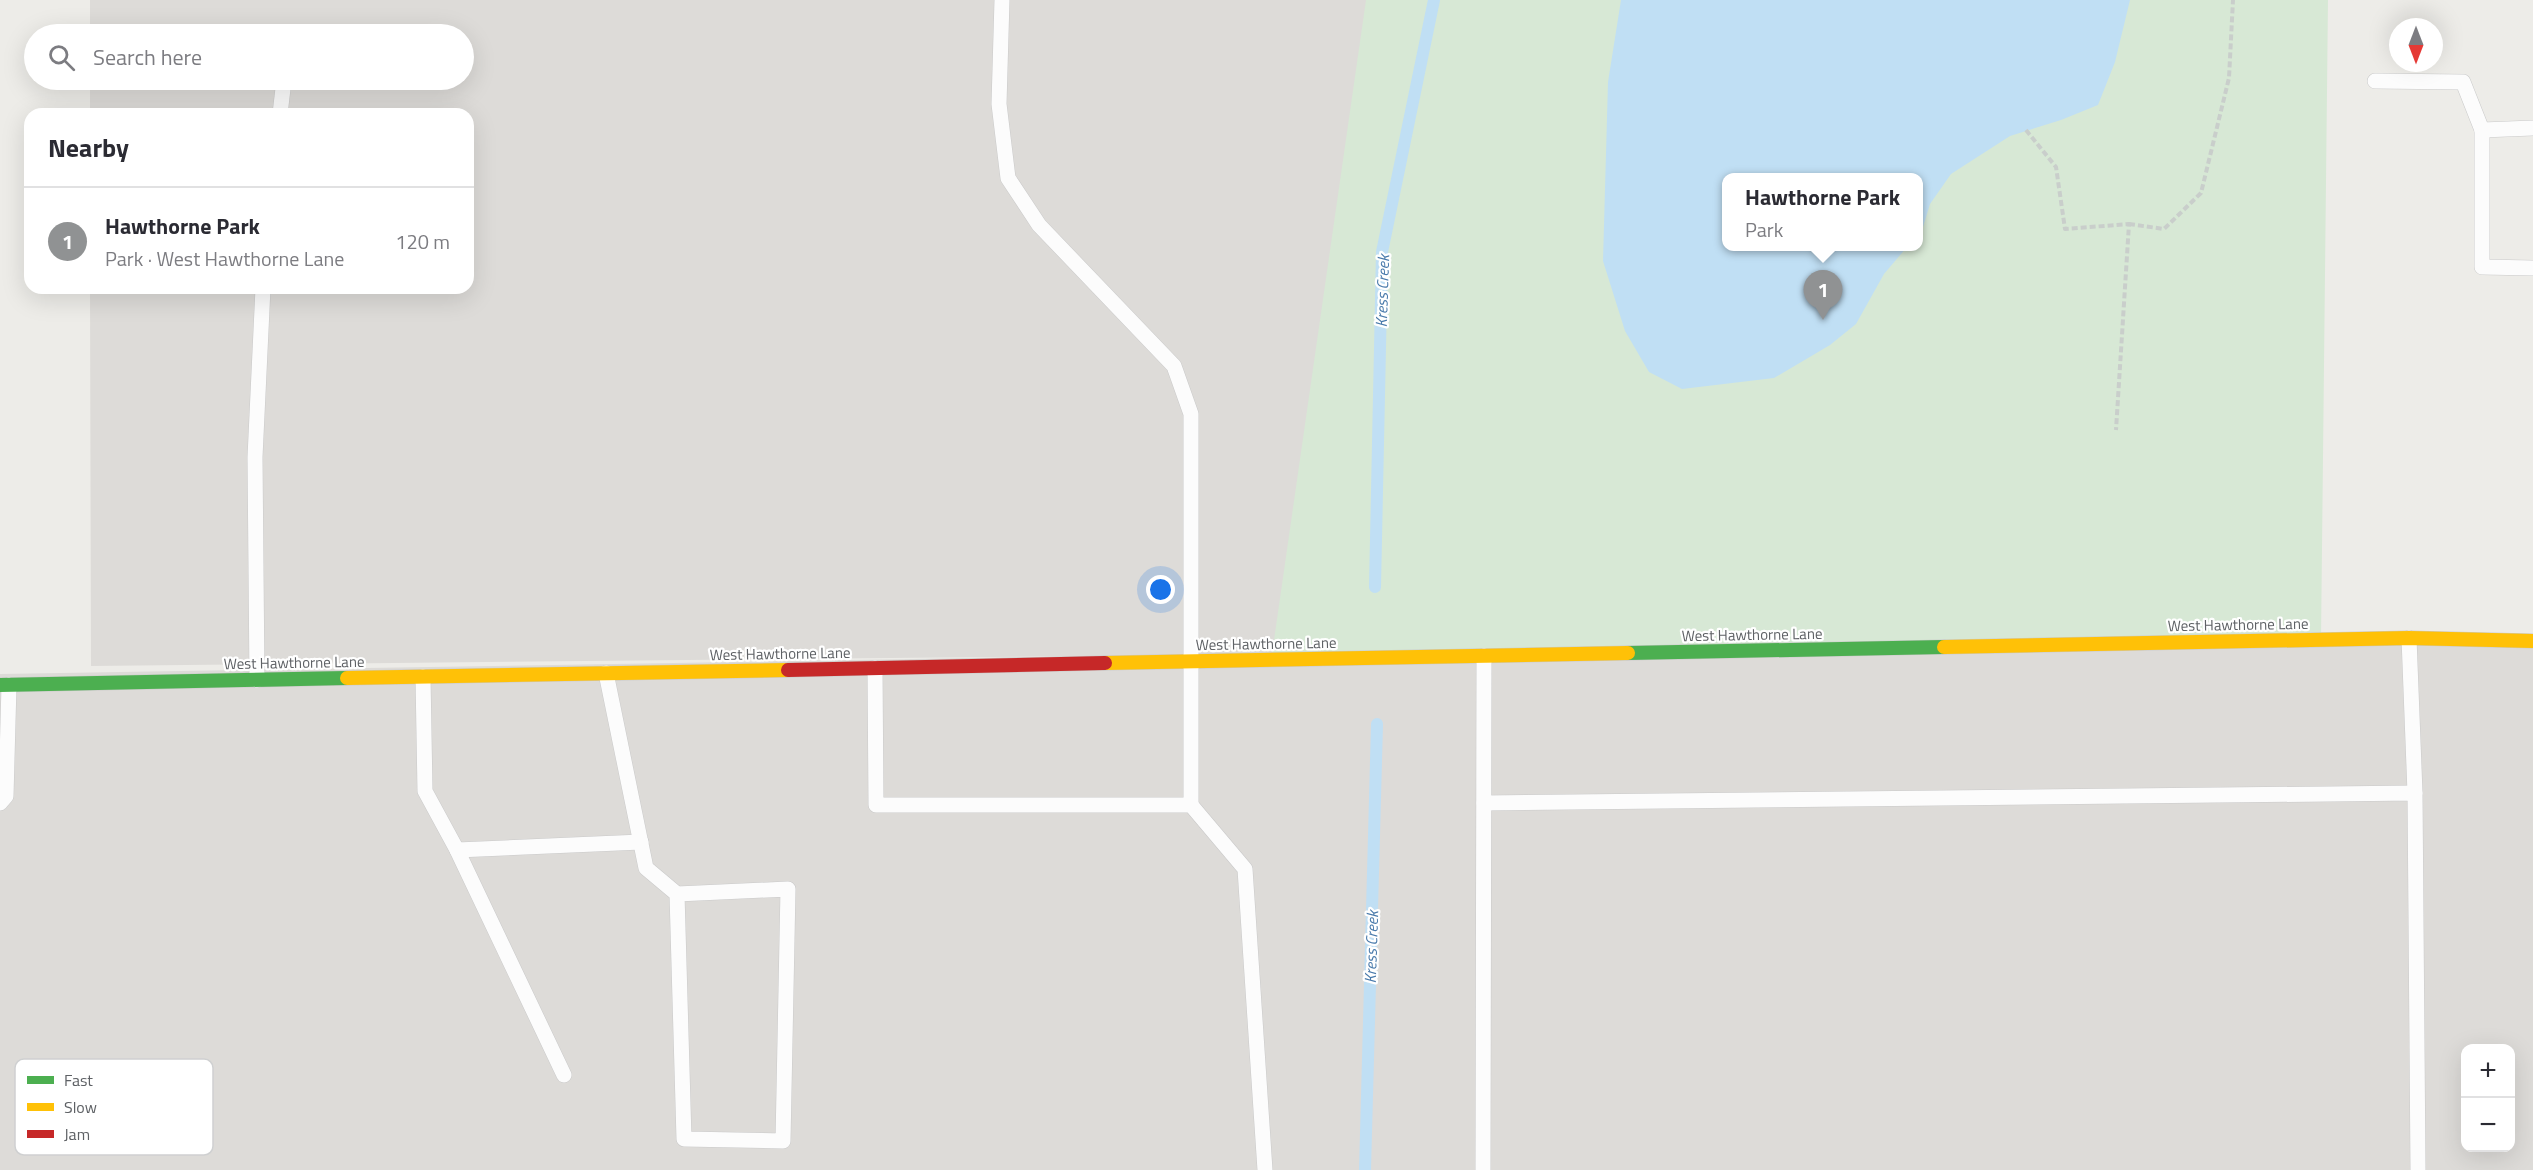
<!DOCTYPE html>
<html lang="en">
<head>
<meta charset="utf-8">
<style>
  :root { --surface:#fff; --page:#f2f2f3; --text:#2b2b33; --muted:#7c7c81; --line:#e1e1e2; --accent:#909293 }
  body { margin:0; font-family:"Titillium Web",sans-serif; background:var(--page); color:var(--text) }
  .controls { position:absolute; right:18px; bottom:18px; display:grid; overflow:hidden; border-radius:12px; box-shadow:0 6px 24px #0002 }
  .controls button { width:54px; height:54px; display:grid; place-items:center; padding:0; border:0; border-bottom:2px solid var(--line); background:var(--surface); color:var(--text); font:30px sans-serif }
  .compass { position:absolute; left:2389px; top:18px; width:54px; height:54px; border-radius:50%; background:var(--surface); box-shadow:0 6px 24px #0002; rotate:180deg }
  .you { position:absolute; left:1161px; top:590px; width:21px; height:21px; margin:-15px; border:4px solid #fff; border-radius:50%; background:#1a73e8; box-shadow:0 0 0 9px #1a73e833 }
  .badge { display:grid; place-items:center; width:39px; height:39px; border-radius:50%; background:var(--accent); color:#fff; font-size:20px; font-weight:700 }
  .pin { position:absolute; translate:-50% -50px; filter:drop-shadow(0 2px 3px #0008) }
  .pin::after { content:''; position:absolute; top:32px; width:21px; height:18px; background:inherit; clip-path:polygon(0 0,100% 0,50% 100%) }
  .popup { position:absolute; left:1722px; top:173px; width:201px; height:78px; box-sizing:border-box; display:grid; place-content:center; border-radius:12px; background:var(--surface); filter:drop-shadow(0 2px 4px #0005); font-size:20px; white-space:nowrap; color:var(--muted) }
  .popup b { font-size:22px; color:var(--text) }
  .popup::after { content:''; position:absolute; left:50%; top:100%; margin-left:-12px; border:12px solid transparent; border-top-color:var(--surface) }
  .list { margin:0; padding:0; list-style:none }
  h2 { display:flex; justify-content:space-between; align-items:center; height:78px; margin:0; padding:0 24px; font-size:26px }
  h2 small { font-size:20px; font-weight:400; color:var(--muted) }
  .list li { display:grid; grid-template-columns:39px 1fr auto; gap:18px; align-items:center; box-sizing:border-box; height:108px; padding:0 24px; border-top:2px solid var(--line) }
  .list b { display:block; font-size:22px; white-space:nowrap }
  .list p { margin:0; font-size:20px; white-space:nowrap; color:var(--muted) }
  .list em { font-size:20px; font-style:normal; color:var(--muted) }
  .icon { flex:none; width:33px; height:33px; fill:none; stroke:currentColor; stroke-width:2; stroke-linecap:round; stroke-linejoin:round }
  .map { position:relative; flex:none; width:2533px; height:1170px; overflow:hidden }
  .search { position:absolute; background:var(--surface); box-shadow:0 6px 24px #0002; left:24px; top:24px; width:450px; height:66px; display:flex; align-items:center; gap:15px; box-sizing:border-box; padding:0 21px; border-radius:33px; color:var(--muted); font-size:22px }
  .panel { position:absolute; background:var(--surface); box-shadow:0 6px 24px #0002; left:24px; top:108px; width:450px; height:186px; border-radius:18px }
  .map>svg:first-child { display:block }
  .industrial { fill:#dddbd8; fill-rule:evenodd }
  .green { fill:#d7e8d5; fill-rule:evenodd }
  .water { fill:#c0dff4 }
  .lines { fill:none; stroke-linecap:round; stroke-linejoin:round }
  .stream { stroke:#c0dff4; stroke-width:12 }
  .lane-casing { stroke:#cacaca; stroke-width:16 }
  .fast-casing { stroke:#cacac9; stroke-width:15 }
  .slow-casing { stroke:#cacac9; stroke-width:15 }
  .jam-casing { stroke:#cacac9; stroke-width:15 }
  .path { stroke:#c9cecb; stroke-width:4; stroke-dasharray:6 3; stroke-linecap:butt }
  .lane { stroke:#fcfcfc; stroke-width:15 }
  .fast { stroke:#4caf50; stroke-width:14 }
  .slow { stroke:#ffc107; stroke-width:14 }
  .jam { stroke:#c62828; stroke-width:14 }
  .labels { text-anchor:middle; stroke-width:4.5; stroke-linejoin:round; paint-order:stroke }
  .street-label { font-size:15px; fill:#5e6165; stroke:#fff }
  .water-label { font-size:16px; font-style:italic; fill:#497aab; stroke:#fff }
  .key { fill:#fff; stroke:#cfd0d1; stroke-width:1.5 }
  .key-label { font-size:16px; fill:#5e6165 }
</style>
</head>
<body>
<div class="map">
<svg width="2533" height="1170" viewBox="0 0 2533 1170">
  <rect width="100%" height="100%" fill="#edece8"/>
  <path class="industrial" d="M90,0h1281l-98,654 1260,-19v535h-2533v-496l1101,-18 -1010,10 -1,-378h378v-174h-378v-34h374v-46h-374zM2466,1048h44v100h-44z"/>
  <path class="green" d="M1366,0h962l-7,640 -1049,14zM1727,178h192v68h-192z"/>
  <path class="water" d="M1621,0h509l-15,62 -17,43 -37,15 -51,16 -59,38 -21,30 -7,23 -4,5v-54h-192v68l180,1 -23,27 -28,50 -26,21 -56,33 -92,11 -33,-17 -24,-41 -22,-70 5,-179z"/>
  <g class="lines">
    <g class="stream">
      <path d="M1375,587l7,-335 52,-252"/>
      <path d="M1365,1170l12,-446"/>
    </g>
    <defs>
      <g id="lane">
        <path d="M1002,0l-3,104 9,74 31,47 135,141 17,48v391"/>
        <path d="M2375,81l88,1 19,48"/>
        <path d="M280,114l4,-34"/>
        <path d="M2533,128l-51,2v137l51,1"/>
        <path d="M2409,638l6,155"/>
        <path d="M875,668l1,137h315l54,64 20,301"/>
        <path d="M606,673l40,195 31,26 111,-5 -5,252 -99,-2 -7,-245"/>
        <path d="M423,677l2,114 32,59 107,225"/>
        <path d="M257,680l-2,-223 8,-169"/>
        <path d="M0,803l6,-7 3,-111"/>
        <path d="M1484,803l931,-10 3,377"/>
        <path d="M457,850l184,-8"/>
        <path d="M1483,1170l1,-514"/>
      </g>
      <g id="fast">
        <path d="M1628,653l316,-6"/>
        <path d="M0,685l347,-7"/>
      </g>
      <g id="slow">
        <path d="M1944,647l465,-9 124,3"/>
        <path d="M1105,663l523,-10"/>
        <path d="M347,678l441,-8"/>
      </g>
      <path id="jam" d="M788,670l317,-7"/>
    </defs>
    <use href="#lane" class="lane-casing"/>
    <use href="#fast" class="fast-casing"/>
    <use href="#slow" class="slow-casing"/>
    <use href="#jam" class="jam-casing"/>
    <g class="path">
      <path d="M2026,130l30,37 9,62 64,-5 -13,206"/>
      <path d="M2129,224l35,5 37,-36 28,-115 4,-78"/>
    </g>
    <use href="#lane" class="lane"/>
    <use href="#fast" class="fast"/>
    <use href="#slow" class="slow"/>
    <use href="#jam" class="jam"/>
  </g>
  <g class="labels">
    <g class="street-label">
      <text transform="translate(2238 625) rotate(-1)" y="5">West Hawthorne Lane</text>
      <text transform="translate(1752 635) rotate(-1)" y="5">West Hawthorne Lane</text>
      <text transform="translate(1266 644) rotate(-1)" y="5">West Hawthorne Lane</text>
      <text transform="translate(780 654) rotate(-1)" y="5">West Hawthorne Lane</text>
      <text transform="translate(294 663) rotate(-1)" y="5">West Hawthorne Lane</text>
    </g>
    <g class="water-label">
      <text transform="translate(1382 291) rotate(-88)" y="6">Kress Creek</text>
      <text transform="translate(1371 947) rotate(-88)" y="6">Kress Creek</text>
    </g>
  </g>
  <rect x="15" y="1059" width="198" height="96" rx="9" class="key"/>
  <rect x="27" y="1076" width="27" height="8" fill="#4caf50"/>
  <rect x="27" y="1103" width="27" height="8" fill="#ffc107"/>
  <rect x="27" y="1130" width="27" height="8" fill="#c62828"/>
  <g class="key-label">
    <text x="64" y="1086">Fast</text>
    <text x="64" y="1113">Slow</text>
    <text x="64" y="1140">Jam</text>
  </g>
</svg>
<div class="controls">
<button>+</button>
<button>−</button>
</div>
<svg class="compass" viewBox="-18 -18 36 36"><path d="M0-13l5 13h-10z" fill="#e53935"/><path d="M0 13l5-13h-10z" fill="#7c7c81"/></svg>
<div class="you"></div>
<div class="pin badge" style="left:1823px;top:320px">1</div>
<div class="popup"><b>Hawthorne Park</b>Park</div>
<div class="search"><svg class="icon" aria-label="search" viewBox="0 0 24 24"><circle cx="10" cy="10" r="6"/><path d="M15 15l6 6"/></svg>Search here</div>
<section class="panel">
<h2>Nearby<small></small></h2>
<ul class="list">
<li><span class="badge">1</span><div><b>Hawthorne Park</b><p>Park · West Hawthorne Lane</p></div><em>120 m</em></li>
</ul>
</section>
</div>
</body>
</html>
